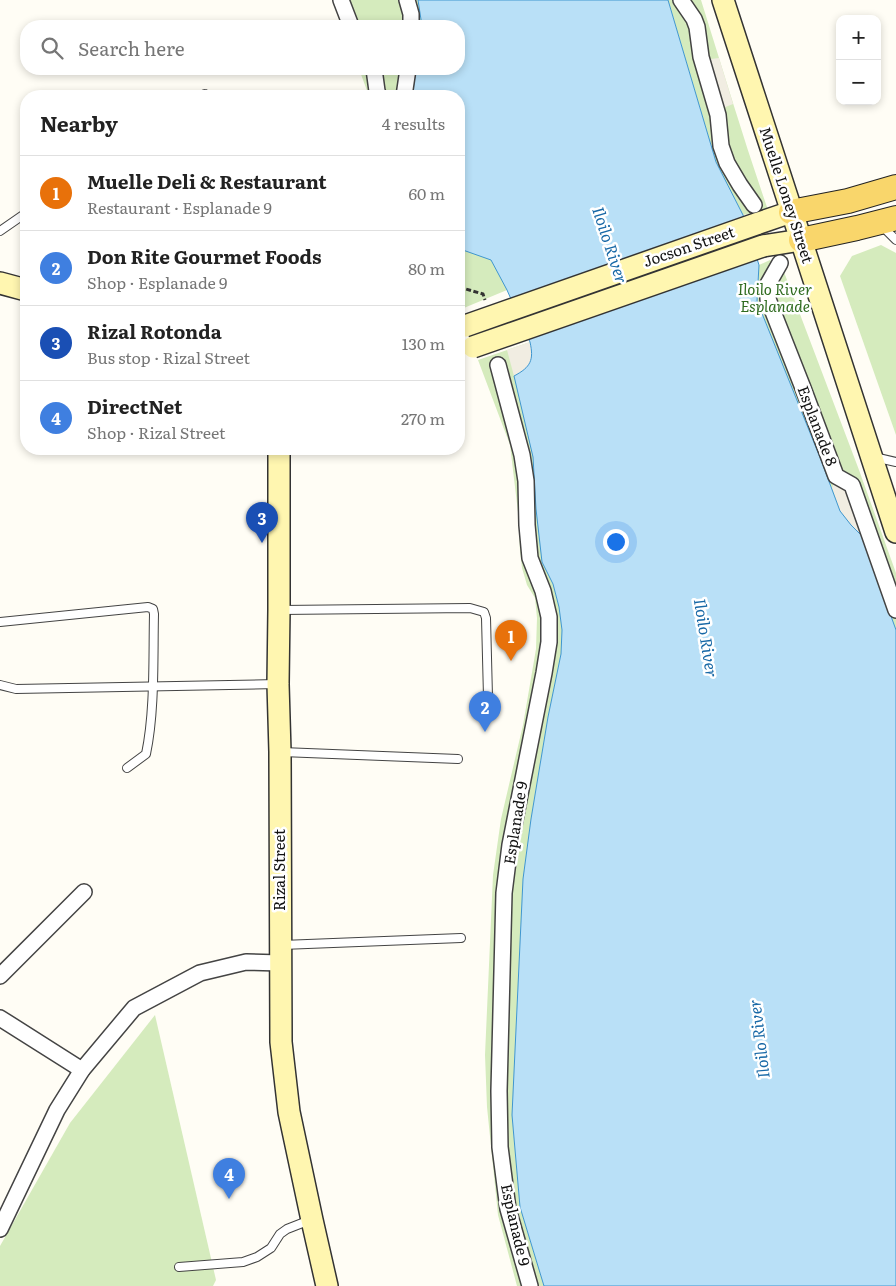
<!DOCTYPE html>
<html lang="en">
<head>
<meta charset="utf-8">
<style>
  :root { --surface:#fff; --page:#f6f6f6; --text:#222; --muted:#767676; --line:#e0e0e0; --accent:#0f766e }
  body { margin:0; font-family:Literata,serif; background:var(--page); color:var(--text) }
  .controls { position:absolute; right:15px; top:15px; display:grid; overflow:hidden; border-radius:10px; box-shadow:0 2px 8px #0003 }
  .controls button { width:45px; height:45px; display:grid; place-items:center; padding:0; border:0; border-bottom:1px solid var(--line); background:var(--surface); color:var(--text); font:25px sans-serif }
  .you { position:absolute; left:615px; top:541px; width:18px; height:18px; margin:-12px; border:4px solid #fff; border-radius:50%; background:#1a73e8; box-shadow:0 0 0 8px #1a73e833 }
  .badge { display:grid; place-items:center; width:32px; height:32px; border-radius:50%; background:var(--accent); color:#fff; font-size:16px; font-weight:700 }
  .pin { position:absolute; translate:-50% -41px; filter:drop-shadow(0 1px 2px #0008) }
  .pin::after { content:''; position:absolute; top:26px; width:18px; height:15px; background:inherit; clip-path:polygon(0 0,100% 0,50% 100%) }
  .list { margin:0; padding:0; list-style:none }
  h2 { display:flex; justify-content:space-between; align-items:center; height:65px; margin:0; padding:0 20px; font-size:21px }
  h2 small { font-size:16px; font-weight:400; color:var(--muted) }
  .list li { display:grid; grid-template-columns:32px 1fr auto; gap:15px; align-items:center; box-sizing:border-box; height:75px; padding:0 20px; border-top:1px solid var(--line) }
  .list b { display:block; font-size:19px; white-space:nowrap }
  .list p { margin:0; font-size:16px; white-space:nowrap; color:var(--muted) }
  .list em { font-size:16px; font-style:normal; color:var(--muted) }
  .icon { flex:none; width:28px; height:28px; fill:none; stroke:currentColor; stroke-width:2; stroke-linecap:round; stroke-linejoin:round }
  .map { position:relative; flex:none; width:896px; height:1286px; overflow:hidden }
  .search { position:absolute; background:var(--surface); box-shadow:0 2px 8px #0003; left:20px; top:20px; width:445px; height:55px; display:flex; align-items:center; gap:12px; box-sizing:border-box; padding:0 18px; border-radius:20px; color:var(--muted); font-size:19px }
  .panel { position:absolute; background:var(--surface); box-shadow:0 2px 8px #0003; left:20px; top:90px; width:445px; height:365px; border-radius:20px }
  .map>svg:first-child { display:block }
  .green { fill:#d5ebbd }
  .plaza { fill:#f1ede2 }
  .water { fill:#b9e0f7; stroke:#3f96cf }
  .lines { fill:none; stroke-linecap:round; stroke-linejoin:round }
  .lane-casing { stroke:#444; stroke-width:10 }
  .street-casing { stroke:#444; stroke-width:18 }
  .secondary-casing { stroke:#333; stroke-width:24 }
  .primary-casing { stroke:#222; stroke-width:26 }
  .path { stroke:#333; stroke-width:3; stroke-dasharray:5 2.5; stroke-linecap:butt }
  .lane { stroke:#fff; stroke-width:8 }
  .street { stroke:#fff; stroke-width:15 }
  .secondary { stroke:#fff6b0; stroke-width:21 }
  .primary { stroke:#f9d66b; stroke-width:24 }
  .secondary-bridge-casing { stroke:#333; stroke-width:24; stroke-linecap:butt }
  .secondary-bridge { stroke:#fff6b0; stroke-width:21 }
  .labels { text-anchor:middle; stroke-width:5; stroke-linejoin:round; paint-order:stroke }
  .street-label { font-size:15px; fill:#111; stroke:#fff }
  .park-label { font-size:15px; font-style:italic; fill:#2f6b1f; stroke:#fff }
  .water-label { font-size:16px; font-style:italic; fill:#1768a6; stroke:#fff }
</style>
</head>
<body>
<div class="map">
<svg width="896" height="1286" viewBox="0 0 896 1286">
  <rect width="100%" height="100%" fill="#fffdf5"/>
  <g class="green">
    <path d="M333,0h85l4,26h-79z"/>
    <path d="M668,0h33c22,70 43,141 67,210l-25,5 -27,-53z"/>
    <path d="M359,69h57l-3,21 1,6h-45z"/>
    <path d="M459,100l48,190 -48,20z"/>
    <path d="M881,245l15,8v182l-56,-159 12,-20z"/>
    <path d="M770,260l14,12 75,198 37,103v106l-56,-168 -19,-51 -64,-159 2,-36z"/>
    <path d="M530,342l3,43 9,177 11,22 6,23 3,23 -1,24 -13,63 -17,102 -8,60 -11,236 8,92 24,79h-27l-19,-71 -11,-108 -2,-52 8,-180 8,-56 22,-94 13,-76 1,-31 -2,-20 -8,-13 -5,-17 -2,-17 -2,-39 -8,-67 -32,-85z"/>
    <path d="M155,1015l61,265 -3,6h-213v-40l70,-123z"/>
  </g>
  <g class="plaza">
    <path d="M701,57l10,2 8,-1 14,46 -10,4z"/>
    <path d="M530,342l2,9v7l-3,7 -3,4 -12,7 -7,-26z"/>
    <path d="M836,476l16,9 17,49 -7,2 -11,-11 -11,-14 -8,-23z"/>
  </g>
  <path class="water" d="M418,0h250l48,162 27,53 16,50 -2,36 64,159 19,51 11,14 11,11 34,94v656h-352l-24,-79 -8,-92 11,-236 8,-60 17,-102 13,-63 1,-24 -3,-23 -6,-23 -11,-22 -6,-53 -3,-52 -19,-81c17,-9 20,-16 16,-34l-23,-52 -16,-30 -31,-11 -1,-4v-149h-45l-1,-6 3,-21h43v-43h-37z"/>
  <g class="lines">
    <defs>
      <g id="lane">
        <path d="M201,96l4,-2"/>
        <path d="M882,226l14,14"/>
        <path d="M0,231l26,-18"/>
        <path d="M874,457l22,5"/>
        <path d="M281,610l189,-2 14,4 2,6 2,79"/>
        <path d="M0,622l148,-15 5,2 1,5c-1,45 1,97 -8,140l-19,14"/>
        <path d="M0,685l16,4 261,-5"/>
        <path d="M282,752l176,7"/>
        <path d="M282,945l179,-7"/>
        <path d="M179,1267l64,-5 14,-5 14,-9 9,-14 7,-5 23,-9"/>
      </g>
      <g id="street">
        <path d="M341,0l10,26"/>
        <path d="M407,0l4,14v12"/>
        <path d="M681,0l13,19 3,8 4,30 17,58 3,31 6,17 13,22 14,20"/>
        <path d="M374,69l3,22 2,5"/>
        <path d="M404,96l4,-27"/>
        <path d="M780,263l-12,21v15l35,89 33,88 16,9 44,125"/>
        <path d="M498,365l24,90 4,26 1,44 3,33 13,33 6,26v25l-5,31 -34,172 -6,48 -5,198 1,56 8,62 22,77"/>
        <path d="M0,976l84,-84"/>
        <path d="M0,1018l82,52"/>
        <path d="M0,1229l57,-119 25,-40 52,-62 66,-35 46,-11 35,1"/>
      </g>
      <g id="secondary">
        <path d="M723,0l173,532"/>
        <path d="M756,224l35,-12"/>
        <path d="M763,246l38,-6"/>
        <path d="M0,283l26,7"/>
        <path d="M279,449v161l-1,74 2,68 1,290 8,70 23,108 15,66"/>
      </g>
      <g id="primary">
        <path d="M791,212l57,-11 48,-14"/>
        <path d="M801,240l56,-12 39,-10"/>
      </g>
    </defs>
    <use href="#lane" class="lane-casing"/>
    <use href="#street" class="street-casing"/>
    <use href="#secondary" class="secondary-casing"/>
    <use href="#primary" class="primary-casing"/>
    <path class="path" d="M459,287l24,7 2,6"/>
    <use href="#lane" class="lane"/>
    <use href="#street" class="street"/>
    <use href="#secondary" class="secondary"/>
    <use href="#primary" class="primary"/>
    <defs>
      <g id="secondary-bridge">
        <path d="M465,326l291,-102"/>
        <path d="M473,347l290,-101"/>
      </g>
    </defs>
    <use href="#secondary-bridge" class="secondary-bridge-casing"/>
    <use href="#secondary-bridge" class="secondary-bridge"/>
  </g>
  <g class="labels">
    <g class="street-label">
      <text transform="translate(786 195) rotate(72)" y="5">Muelle Loney Street</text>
      <text transform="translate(689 247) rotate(-19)" y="5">Jocson Street</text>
      <text transform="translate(817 426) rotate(69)" y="5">Esplanade 8</text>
      <text transform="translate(516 823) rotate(-81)" y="5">Esplanade 9</text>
      <text transform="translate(280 870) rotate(-90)" y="5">Rizal Street</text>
      <text transform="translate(515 1225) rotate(77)" y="5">Esplanade 9</text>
    </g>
    <g class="park-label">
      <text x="775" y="295">Iloilo River<tspan x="775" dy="17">Esplanade</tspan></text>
    </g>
    <g class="water-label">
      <text transform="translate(610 245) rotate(72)" y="6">Iloilo River</text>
      <text transform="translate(706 638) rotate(81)" y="6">Iloilo River</text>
      <text transform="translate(759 1039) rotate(-97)" y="6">Iloilo River</text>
    </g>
  </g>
</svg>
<div class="controls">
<button>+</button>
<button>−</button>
</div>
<div class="you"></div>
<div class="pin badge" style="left:511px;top:661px;background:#e8710a">1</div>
<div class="pin badge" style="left:485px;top:732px;background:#3f7fe0">2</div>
<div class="pin badge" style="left:262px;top:543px;background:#1a4fb4">3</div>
<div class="pin badge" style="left:229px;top:1199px;background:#3f7fe0">4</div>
<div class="search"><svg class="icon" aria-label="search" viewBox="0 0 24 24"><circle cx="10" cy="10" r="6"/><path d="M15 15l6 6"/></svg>Search here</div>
<section class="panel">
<h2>Nearby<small>4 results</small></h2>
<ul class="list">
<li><span class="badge" style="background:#e8710a">1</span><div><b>Muelle Deli &amp; Restaurant</b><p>Restaurant · Esplanade 9</p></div><em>60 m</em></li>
<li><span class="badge" style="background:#3f7fe0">2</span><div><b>Don Rite Gourmet Foods</b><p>Shop · Esplanade 9</p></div><em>80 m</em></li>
<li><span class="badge" style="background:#1a4fb4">3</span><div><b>Rizal Rotonda</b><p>Bus stop · Rizal Street</p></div><em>130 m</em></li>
<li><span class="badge" style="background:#3f7fe0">4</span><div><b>DirectNet</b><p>Shop · Rizal Street</p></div><em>270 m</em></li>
</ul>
</section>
</div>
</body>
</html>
